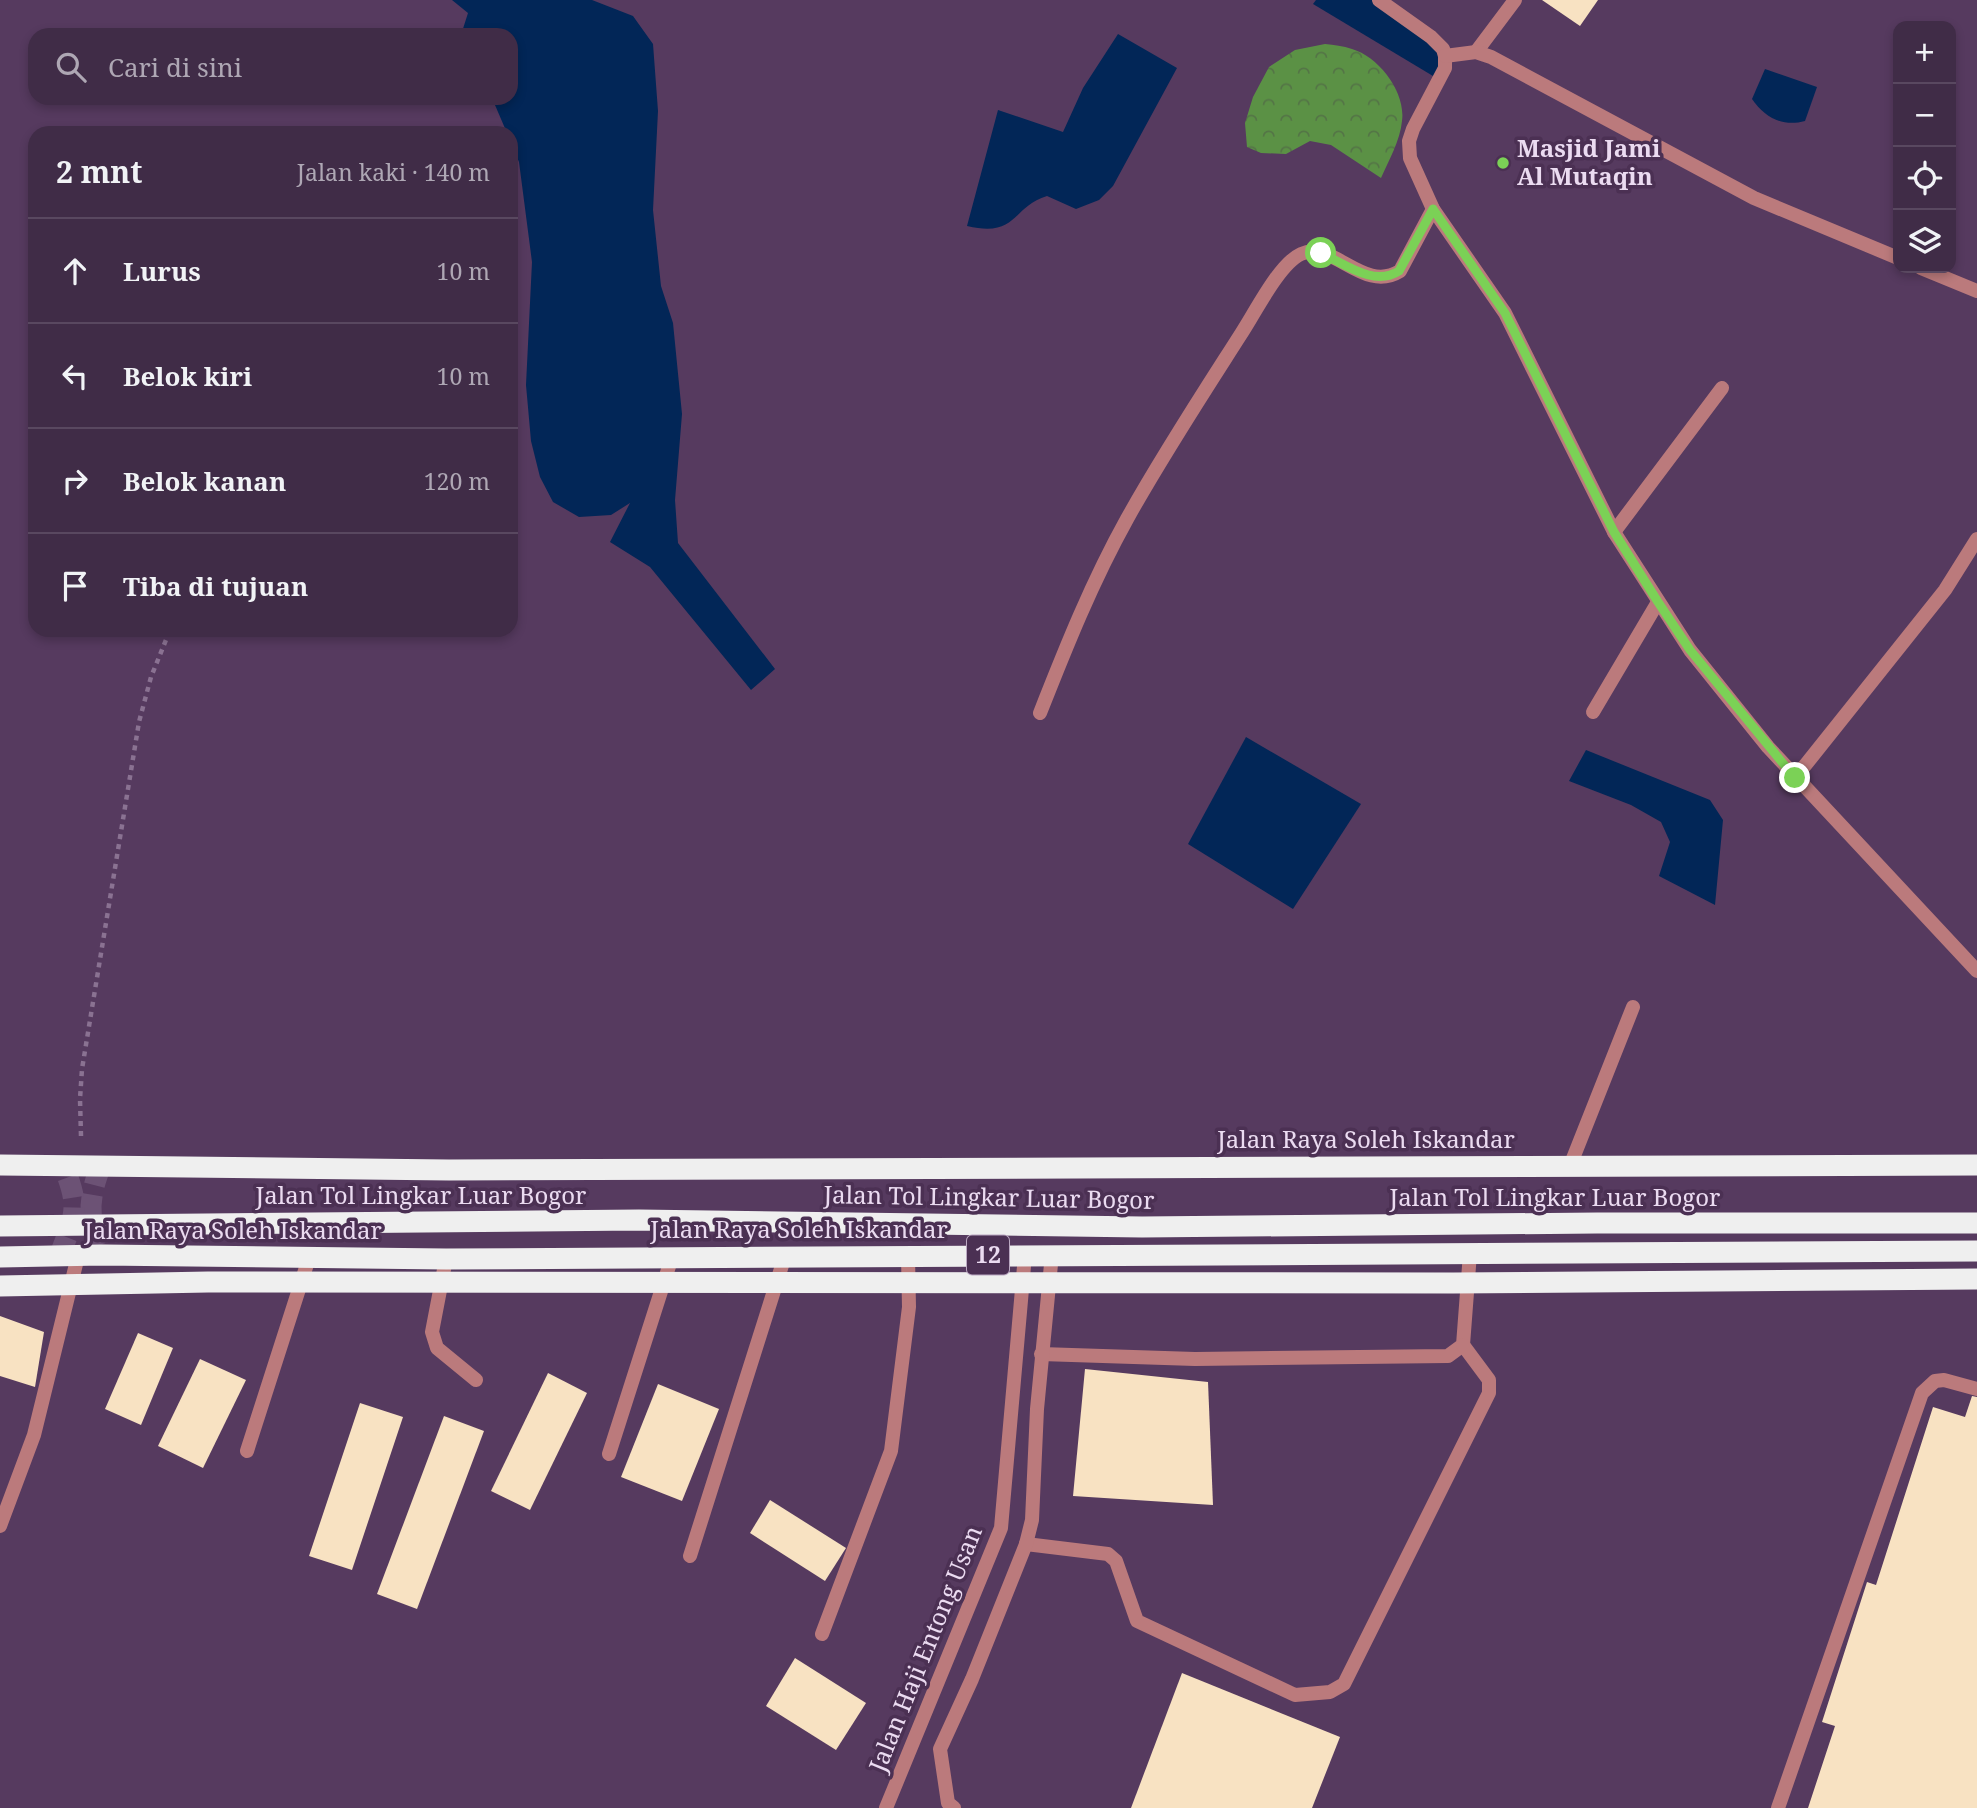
<!DOCTYPE html>
<html lang="id">
<head>
<meta charset="utf-8">
<style>
  :root { --surface:#402c47; --page:#4b3852; --text:#f1f3f6; --muted:#aea7b4; --line:#594860 }
  body { margin:0; font-family:"Noto Serif",serif; background:var(--page); color:var(--text) }
  .controls { position:absolute; right:21px; top:21px; display:grid; overflow:hidden; border-radius:14px; box-shadow:0 4px 10px #0003 }
  .controls button { width:63px; height:63px; display:grid; place-items:center; padding:0; border:0; border-bottom:2px solid var(--line); background:var(--surface); color:var(--text); font:35px sans-serif }
  .stop { position:absolute; width:21px; height:21px; margin:-16px; border:5px solid #7bd156; border-radius:50%; background:#fff }
  .stop.end { background:#7bd156; border-color:#fff; box-shadow:0 2px 7px #0008 }
  .list { margin:0; padding:0; list-style:none }
  h2 { display:flex; justify-content:space-between; align-items:center; height:91px; margin:0; padding:0 28px; font-size:30px }
  h2 small { font-size:23px; font-weight:400; color:var(--muted) }
  .list li { display:grid; grid-template-columns:46px 1fr auto; gap:21px; align-items:center; box-sizing:border-box; height:105px; padding:0 28px; border-top:2px solid var(--line) }
  .list b { display:block; font-size:26px; white-space:nowrap }
  .list em { font-size:23px; font-style:normal; color:var(--muted) }
  .icon { flex:none; width:38px; height:38px; fill:none; stroke:currentColor; stroke-width:2; stroke-linecap:round; stroke-linejoin:round }
  .map { position:relative; flex:none; width:1977px; height:1808px; overflow:hidden }
  .search { position:absolute; background:var(--surface); box-shadow:0 4px 10px #0003; left:28px; top:28px; width:490px; height:77px; display:flex; align-items:center; gap:18px; box-sizing:border-box; padding:0 24px; border-radius:21px; color:var(--muted); font-size:26px }
  .panel { position:absolute; background:var(--surface); box-shadow:0 4px 10px #0003; left:28px; top:126px; width:490px; height:511px; border-radius:21px }
  .map>svg:first-child { display:block }
  .forest { fill:url(#forest-crowns) }
  .water { fill:#022657 }
  .building { fill:#f8e2c2 }
  .lines { fill:none; stroke-linecap:round; stroke-linejoin:round }
  .highway-tunnel { stroke:#6c5275; stroke-width:21; stroke-dasharray:21 10; stroke-linecap:butt }
  .path { stroke:#8a7292; stroke-width:4.5; stroke-dasharray:5 5; stroke-linecap:butt }
  .lane { stroke:#bb7a7c; stroke-width:14 }
  .street { stroke:#bb7a7c; stroke-width:14 }
  .highway { stroke:#efefef; stroke-width:21 }
  .highway-bridge { stroke:#efefef; stroke-width:21 }
  .route { stroke:#7bd156; stroke-width:9 }
  .poi-dot { fill:#7bd156; stroke:#4b3053; stroke-width:2.5 }
  .labels { text-anchor:middle; stroke-width:7; stroke-linejoin:round; paint-order:stroke }
  .shield { fill:#4b3053; stroke:#bba8c2; stroke-width:2 }
  .shield-label { font-size:23px; font-weight:bold; fill:#ebdbf1 }
  .poi-label { font-size:24px; font-weight:bold; fill:#ebdbf1; stroke:#4b3053; text-anchor:start }
  .street-label { font-size:24px; fill:#ebdbf1; stroke:#4b3053 }
</style>
</head>
<body>
<div class="map">
<svg width="1977" height="1808" viewBox="0 0 1977 1808">
  <defs>
    <pattern id="forest-crowns" width="20" height="18" patternUnits="userSpaceOnUse" patternTransform="scale(1.75)"><rect width="20" height="18" fill="#5b9145"/><path d="M2 6a3 3 0 1 1 6 0M12 15a3 3 0 1 1 6 0" fill="none" stroke="#547546"/></pattern>
  </defs>
  <rect width="100%" height="100%" fill="#563a5f"/>
  <path class="forest" d="M1325,44c9,1 18,2 27,5 27,8 54,43 50,72 -2,20 -13,39 -21,57l-50,-33 -21,-4 -24,13 -25,-1 -14,-6 -2,-24 8,-26 16,-30 26,-17z"/>
  <g class="water">
    <path d="M452,0h140l41,16 20,28 5,67 -5,99 8,76 12,37 9,91 -7,86 3,43 97,126 -24,21 -101,-123 -40,-25 20,-39 -19,12 -32,2 -26,-15 -13,-25 -9,-36 -5,-56 6,-123 -13,-100 -8,-19v-10h-4l-15,-35h19v-63h-50l7,-22z"/>
    <path d="M1316,0h63l66,52 -7,27 -125,-75z"/>
    <path d="M1118,34l59,34 -64,118 -14,14 -23,9 -29,-13c-36,11 -29,42 -80,30l31,-116 65,22 20,-44z"/>
    <path d="M1765,69l52,18 -12,34c-22,6 -40,-3 -53,-22z"/>
    <path d="M1246,737l115,67 -68,105 -105,-65z"/>
    <path d="M1586,750l124,50 13,20 -8,85 -56,-29 11,-34 -9,-20 -30,-17 -62,-24z"/>
  </g>
  <g class="building">
    <path d="M1542,0h56l-18,26z"/>
    <path d="M0,1316l44,16 -9,55 -35,-11z"/>
    <path d="M138,1333l35,15 -32,77 -36,-16z"/>
    <path d="M200,1359l46,21 -43,88 -45,-22z"/>
    <path d="M1085,1369l123,13 5,123 -140,-9z"/>
    <path d="M548,1373l39,20 -57,117 -39,-19z"/>
    <path d="M658,1384l61,25 -37,92 -61,-24z"/>
    <path d="M1972,1396l5,1v411h-169l27,-82 -13,-4 45,-140 9,3 57,-178 32,10z"/>
    <path d="M360,1403l43,14 -51,153 -43,-14z"/>
    <path d="M444,1416l40,15 -67,178 -40,-15z"/>
    <path d="M770,1500l76,48 -21,33 -75,-48z"/>
    <path d="M795,1658l71,45 -30,47 -70,-44z"/>
    <path d="M1182,1673l158,64 -28,71h-181z"/>
  </g>
  <g class="lines">
    <g class="highway-tunnel">
      <path d="M101,1165c-14,37 -13,53 1,90"/>
      <path d="M59,1257c16,-42 22,-49 4,-92"/>
    </g>
    <path class="path" d="M81,1136l-1,-37 2,-30 57,-347 12,-45 19,-47"/>
    <g class="lane">
      <path d="M1593,712l65,-110"/>
      <path d="M1570,1166l63,-159"/>
      <path d="M446,1259l-14,73 5,16 39,32"/>
      <path d="M1041,1354l154,5 253,-3 15,-11 7,-92"/>
      <path d="M247,1451l62,-193"/>
      <path d="M609,1454l63,-197"/>
      <path d="M1026,1544l82,10 8,7 21,60 158,74 35,-3 14,-8 145,-291v-13l-26,-35"/>
      <path d="M690,1556l95,-300"/>
      <path d="M822,1634l69,-183 18,-144 -1,-51"/>
      <path d="M954,1808l-6,-5 -8,-54 32,-70 54,-135 6,-24 5,-111 15,-155"/>
      <path d="M1778,1808l144,-415 13,-12 9,-1 33,9"/>
    </g>
    <g class="street">
      <path d="M1379,0l52,37 12,12 2,7v12l-32,61 -4,12 1,17 23,51 72,104 109,219 76,118 78,97 209,224"/>
      <path d="M1476,52l39,-52"/>
      <path d="M1445,56l31,-4 15,5 263,141 144,60"/>
      <path d="M1921,268l56,23"/>
      <path d="M1614,532l108,-144"/>
      <path d="M1040,713c26,-66 52,-131 87,-194 35,-63 75,-124 114,-185 14,-21 38,-70 60,-80 32,-15 62,40 99,17l33,-62"/>
      <path d="M1795,778l150,-188 32,-51"/>
      <path d="M0,1526l34,-91 44,-179"/>
      <path d="M886,1808l115,-280 24,-273"/>
    </g>
    <g class="highway">
      <path d="M0,1165l449,5 1528,-5"/>
      <path d="M0,1257l102,-2 344,4 1531,-8"/>
    </g>
    <g class="highway-bridge">
      <path d="M0,1226l639,-6 503,7 455,-4h380"/>
      <path d="M0,1286l208,-4 1245,1 524,-4"/>
    </g>
  </g>
  <g class="lines">
    <path class="route" d="M1321,253c24,11 53,34 78,18l34,-62 72,104 109,219 44,70 32,48 105,128"/>
  </g>
  <circle class="poi-dot" cx="1503" cy="163" r="7"/>
  <g class="labels">
    <rect class="shield" x="967" y="1235.5" width="42" height="39" rx="5"/>
    <g class="shield-label">
      <text x="988" y="1263">12</text>
    </g>
    <g class="poi-label">
      <text x="1517" y="157">Masjid Jami<tspan x="1517" dy="28">Al Mutaqin</tspan></text>
    </g>
    <g class="street-label">
      <text x="1366" y="1148">Jalan Raya Soleh Iskandar</text>
      <text x="421" y="1204">Jalan Tol Lingkar Luar Bogor</text>
      <text transform="translate(989 1198) rotate(1)" y="8">Jalan Tol Lingkar Luar Bogor</text>
      <text x="1555" y="1206">Jalan Tol Lingkar Luar Bogor</text>
      <text x="799" y="1238">Jalan Raya Soleh Iskandar</text>
      <text x="233" y="1239">Jalan Raya Soleh Iskandar</text>
      <text transform="translate(926 1649) rotate(-68)" y="8">Jalan Haji Entong Usan</text>
    </g>
  </g>
</svg>
<div class="controls">
<button>+</button>
<button>−</button>
<button><svg class="icon" aria-label="locate" viewBox="0 0 24 24"><circle cx="12" cy="12" r="6"/><path d="M12 2v4M12 18v4M2 12h4M18 12h4"/></svg></button>
<button><svg class="icon" aria-label="layers" viewBox="0 0 24 24"><path d="M12 4l9 5-9 5-9-5zM3 14l9 5 9-5"/></svg></button>
</div>
<div class="stop" style="left:1321px;top:253px"></div>
<div class="stop end" style="left:1795px;top:778px"></div>
<div class="search"><svg class="icon" aria-label="search" viewBox="0 0 24 24"><circle cx="10" cy="10" r="6"/><path d="M15 15l6 6"/></svg>Cari di sini</div>
<section class="panel">
<h2>2 mnt<small>Jalan kaki · 140 m</small></h2>
<ul class="list">
<li><svg class="icon" aria-label="ahead" viewBox="0 0 24 24"><path d="M12 20V5M6 11l6-6 6 6"/></svg><div><b>Lurus</b></div><em>10 m</em></li>
<li><svg class="icon" aria-label="left" viewBox="0 0 24 24"><path d="M17 20v-9H6M10 6l-5 5 5 5"/></svg><div><b>Belok kiri</b></div><em>10 m</em></li>
<li><svg class="icon" aria-label="right" viewBox="0 0 24 24"><path d="M7 20v-9h11M14 6l5 5-5 5"/></svg><div><b>Belok kanan</b></div><em>120 m</em></li>
<li><svg class="icon" aria-label="arrive" viewBox="0 0 24 24"><path d="M6 21V4h12l-3 4 3 4H6"/></svg><div><b>Tiba di tujuan</b></div></li>
</ul>
</section>
</div>
</body>
</html>
